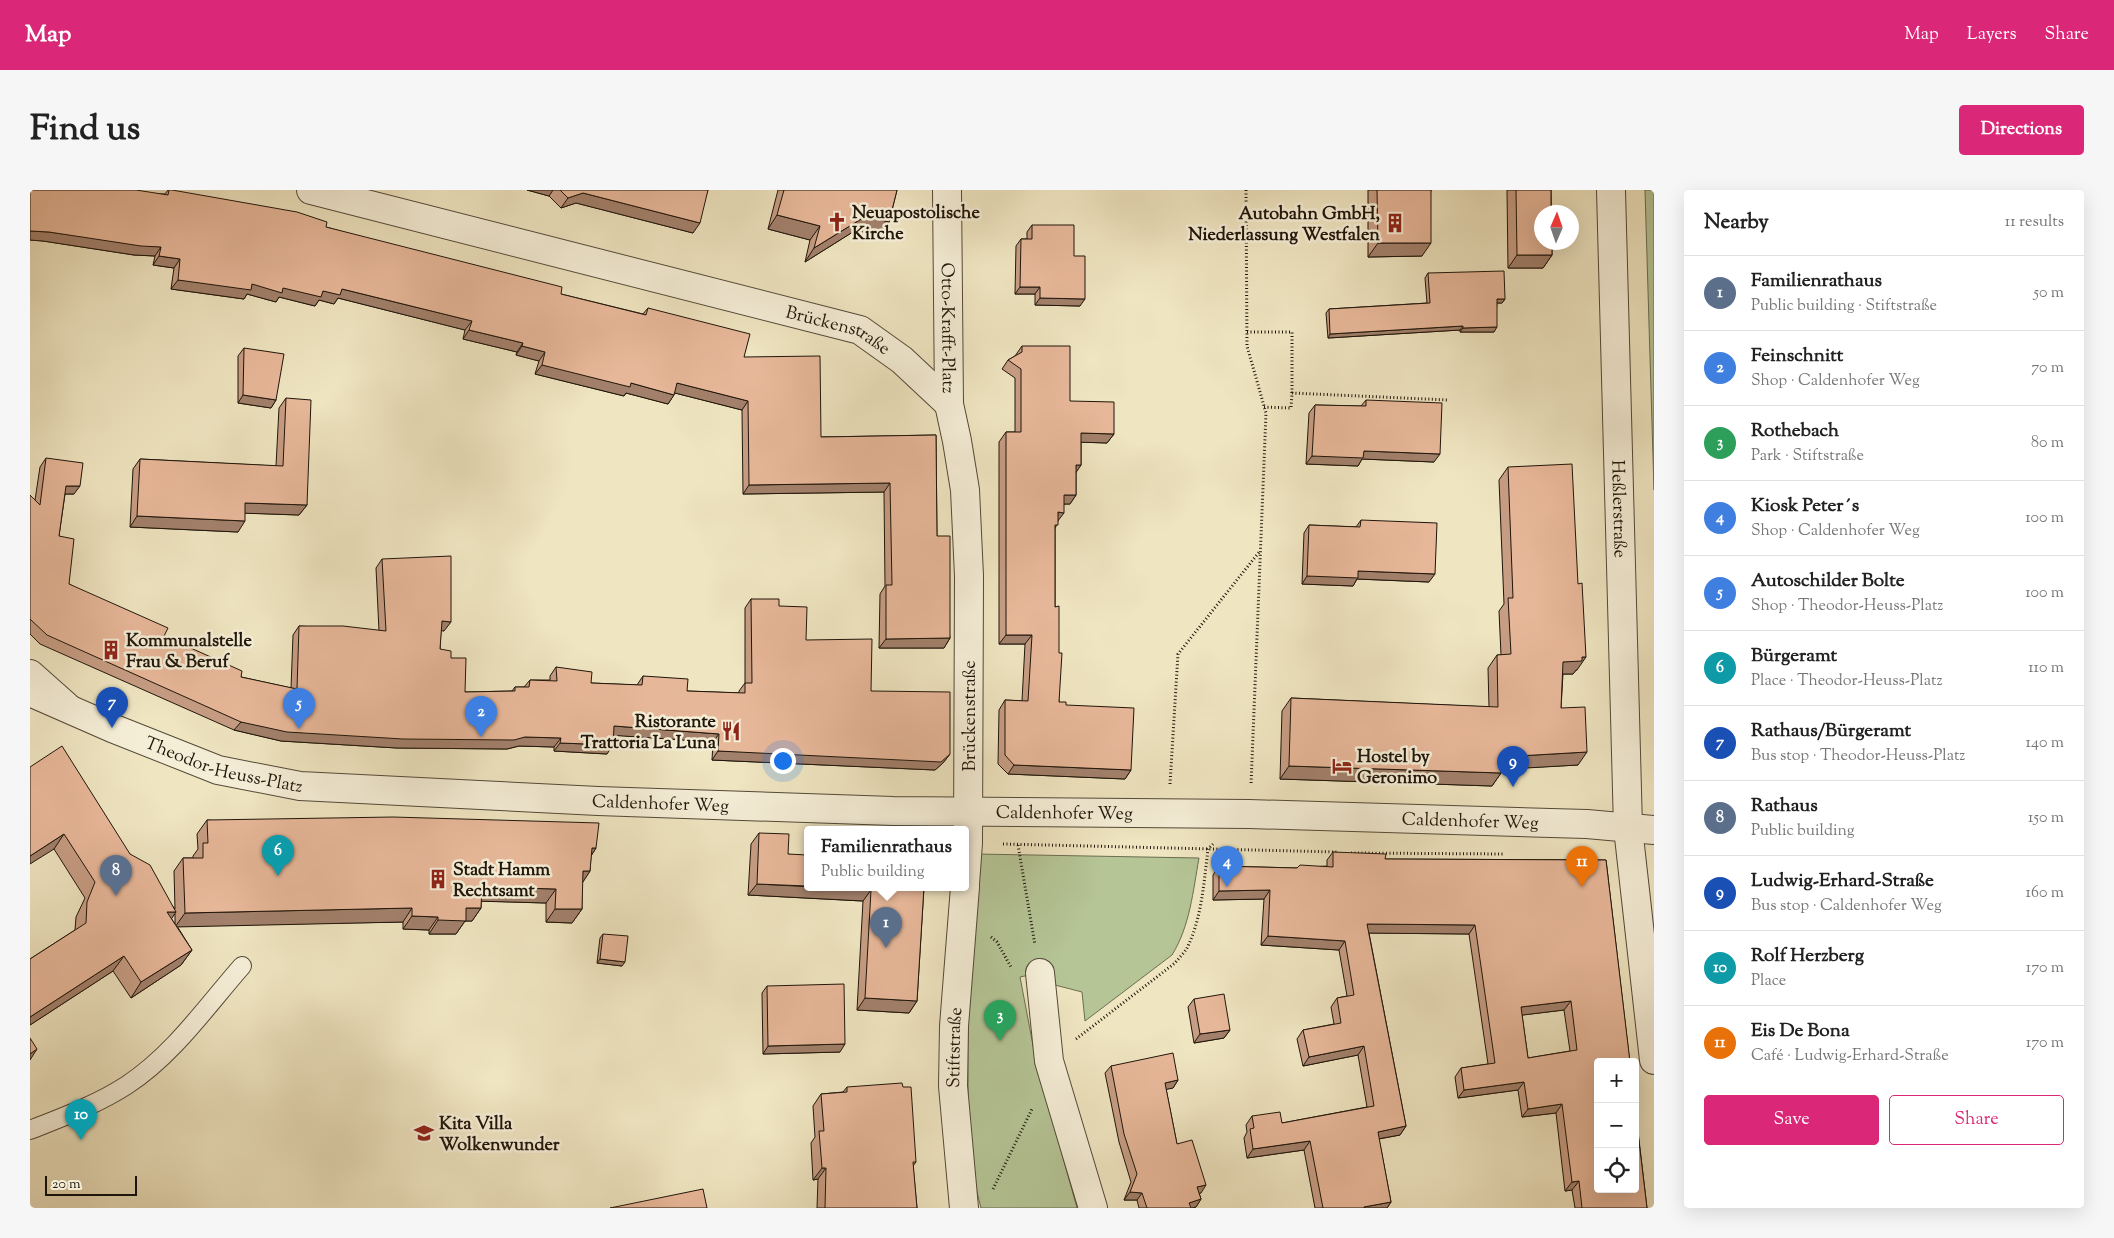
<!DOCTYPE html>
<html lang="en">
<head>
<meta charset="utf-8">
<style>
  :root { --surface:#fff; --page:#f6f6f6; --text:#222; --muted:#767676; --line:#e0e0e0; --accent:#db2777 }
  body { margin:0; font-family:"Sorts Mill Goudy",serif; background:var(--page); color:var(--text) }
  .controls { position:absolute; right:15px; bottom:15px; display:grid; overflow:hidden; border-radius:5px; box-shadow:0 5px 20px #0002 }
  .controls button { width:45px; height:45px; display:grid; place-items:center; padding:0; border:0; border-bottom:1px solid var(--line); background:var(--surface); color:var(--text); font:25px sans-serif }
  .compass { position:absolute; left:1504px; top:15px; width:45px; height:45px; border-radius:50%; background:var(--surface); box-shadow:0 5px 20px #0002; rotate:2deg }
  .scale { position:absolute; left:15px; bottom:12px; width:92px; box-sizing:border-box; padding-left:5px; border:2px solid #1f150a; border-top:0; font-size:14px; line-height:18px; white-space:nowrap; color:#1f150a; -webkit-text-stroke:4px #f5eed7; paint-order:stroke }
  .you { position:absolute; left:752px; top:570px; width:18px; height:18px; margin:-12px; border:4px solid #fff; border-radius:50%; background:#1a73e8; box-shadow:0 0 0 8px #1a73e833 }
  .badge { display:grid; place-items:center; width:32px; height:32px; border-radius:50%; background:var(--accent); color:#fff; font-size:16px; font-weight:700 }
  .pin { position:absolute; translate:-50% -41px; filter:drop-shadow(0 1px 2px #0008) }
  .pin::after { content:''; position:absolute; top:26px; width:18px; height:15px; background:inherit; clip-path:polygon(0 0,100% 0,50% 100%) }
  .popup { position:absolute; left:774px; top:636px; width:165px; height:65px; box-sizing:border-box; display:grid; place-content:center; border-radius:5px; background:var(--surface); filter:drop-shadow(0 1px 4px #0005); font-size:16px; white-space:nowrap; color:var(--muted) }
  .popup b { font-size:19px; color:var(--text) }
  .popup::after { content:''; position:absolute; left:50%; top:100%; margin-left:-10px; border:10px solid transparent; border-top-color:var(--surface) }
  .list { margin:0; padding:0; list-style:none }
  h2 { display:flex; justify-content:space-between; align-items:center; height:65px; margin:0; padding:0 20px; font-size:21px }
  h2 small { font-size:16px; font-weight:400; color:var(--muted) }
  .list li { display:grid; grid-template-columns:32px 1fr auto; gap:15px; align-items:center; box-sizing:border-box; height:75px; padding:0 20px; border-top:1px solid var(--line) }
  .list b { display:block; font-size:19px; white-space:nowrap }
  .list p { margin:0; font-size:16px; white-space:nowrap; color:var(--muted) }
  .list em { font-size:16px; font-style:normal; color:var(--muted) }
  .actions { display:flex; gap:10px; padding:15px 20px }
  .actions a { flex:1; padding:11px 0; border:1px solid var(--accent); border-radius:5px; text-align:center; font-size:18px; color:var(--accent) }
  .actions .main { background:var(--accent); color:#fff }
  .icon { flex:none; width:28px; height:28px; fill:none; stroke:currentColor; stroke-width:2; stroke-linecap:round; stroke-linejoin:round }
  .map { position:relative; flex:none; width:1624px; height:1018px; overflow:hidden; border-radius:5px }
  header { display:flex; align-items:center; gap:30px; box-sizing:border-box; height:70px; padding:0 25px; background:var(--accent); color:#fff }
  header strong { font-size:24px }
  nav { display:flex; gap:28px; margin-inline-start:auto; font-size:18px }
  .intro { display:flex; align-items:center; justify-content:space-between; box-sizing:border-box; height:120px; padding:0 30px }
  h1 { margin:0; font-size:35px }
  .button { padding:12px 22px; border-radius:5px; background:var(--accent); color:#fff; font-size:18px; font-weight:700 }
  main { display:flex; gap:30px; padding:0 30px }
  aside { flex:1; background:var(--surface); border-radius:5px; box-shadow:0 5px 20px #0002 }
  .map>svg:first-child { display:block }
  .green { fill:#b5c596; stroke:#6a6d50 }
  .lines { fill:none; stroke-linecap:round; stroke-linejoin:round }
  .service-casing { stroke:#534938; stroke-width:20 }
  .minor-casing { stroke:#534938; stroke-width:30 }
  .tertiary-casing { stroke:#534938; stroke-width:30 }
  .path { stroke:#1f150a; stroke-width:3; stroke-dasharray:1 2.5; stroke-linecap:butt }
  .service { stroke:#f5eed7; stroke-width:18 }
  .minor { stroke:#f5eed7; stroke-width:28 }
  .tertiary { stroke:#f5eed7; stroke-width:28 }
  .wall { fill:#c79d84; stroke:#1f150a; fill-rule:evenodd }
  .shaded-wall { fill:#a2806b; stroke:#1f150a }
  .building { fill:#e7b799; stroke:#1f150a; fill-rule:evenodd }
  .labels { text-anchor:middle; stroke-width:5; stroke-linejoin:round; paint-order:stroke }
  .poi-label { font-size:18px; font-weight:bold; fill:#1f150a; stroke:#f5eed7; text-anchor:start }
  .street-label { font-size:18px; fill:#1f150a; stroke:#f5eed7 }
</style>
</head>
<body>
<header>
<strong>Map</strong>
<nav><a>Map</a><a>Layers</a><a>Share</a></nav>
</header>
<div class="intro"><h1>Find us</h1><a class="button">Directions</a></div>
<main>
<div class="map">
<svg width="1624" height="1018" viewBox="0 0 1624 1018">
  <rect width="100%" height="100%" fill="#efe5c1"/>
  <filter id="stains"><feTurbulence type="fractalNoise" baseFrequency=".004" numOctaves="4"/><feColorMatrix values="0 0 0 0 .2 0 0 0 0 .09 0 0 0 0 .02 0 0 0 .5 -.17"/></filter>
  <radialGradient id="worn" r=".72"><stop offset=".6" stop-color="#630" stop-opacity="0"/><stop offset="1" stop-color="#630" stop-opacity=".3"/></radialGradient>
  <g class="green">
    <path d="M1615,0h9v300z"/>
    <path d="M946,664l223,4c-6,33 -9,68 -27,97l-87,66 -3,-29 -27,-7 -3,-15 -32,7 16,84 41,147h-96c-12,-42 -13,-89 -13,-133 -1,-73 4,-147 8,-221z"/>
  </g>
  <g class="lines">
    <defs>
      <path id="service" d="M0,940c33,-13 68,-26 97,-45 46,-30 79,-78 115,-119"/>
      <g id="minor">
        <path id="s1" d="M281,0l549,140 42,30 47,44"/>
        <path id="s2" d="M917,0l2,214 8,37 8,49 4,86 -1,267 -3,41"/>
        <path d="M0,484l36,32"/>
        <path d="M1598,638l26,232"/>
        <path d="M1010,783l9,88 44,147"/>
        <path id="s3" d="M934,1018l-11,-122 1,-60 11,-139"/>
      </g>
      <g id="tertiary">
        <path id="s4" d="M1581,0l17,638"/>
        <path id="s5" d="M0,502l82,36 106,42 82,16 298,15 295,10 356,3 338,10 67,6"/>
      </g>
    </defs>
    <use href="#service" class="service-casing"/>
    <use href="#minor" class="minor-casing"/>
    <use href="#tertiary" class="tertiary-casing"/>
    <g class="path">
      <path d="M1216,0l1,156 19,67 -15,372"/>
      <path d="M1217,142h45v61"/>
      <path d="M1234,217l27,1 1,-15 156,7"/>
      <path d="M1140,594l8,-130 82,-103"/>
      <path d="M973,654l334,8"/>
      <path d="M988,655l17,100"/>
      <path d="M1321,663l154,1"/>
      <path d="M961,747l6,5 14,25"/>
      <path d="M1046,849l99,-76c4,-5 9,-10 12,-15 15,-30 17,-67 21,-99l5,-5"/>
      <path d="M963,999l39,-80"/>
    </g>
    <use href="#service" class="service"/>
    <use href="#minor" class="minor"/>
    <use href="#tertiary" class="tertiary"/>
  </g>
  <g class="wall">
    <path d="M0,0l135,4 3,-4 158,37 235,67 82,20 5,-6 96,49 77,80 115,-2 1,101 13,102 -6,10h-65l1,-54 5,-8 -1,-94 -141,2 -1,-84 -67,-17 -7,11 -42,-11 -2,3 -89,-22 4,-13 -23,-6 1,-3 -54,-13 2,-9 -127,-32 -4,6 -15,-4 -4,6 -36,-9 -3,5 -29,-8 -3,5 -73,-10 3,-21 -21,-3 2,-9 -21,-1 -91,-14 -13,-1z"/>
    <path d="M497,0h181l-15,43 -117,-30 -15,5 -12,-12z"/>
    <path d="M748,0h119l-8,32 -10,14 -23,-6 -51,32 5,-22 -42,-11z"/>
    <path d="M1338,0h63l-9,66 -54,1z"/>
    <path d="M1477,0h44l1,65 -9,13h-35z"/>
    <path d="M1002,35l42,31 6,50 -45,-1v-11h-20l1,-48 5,-7h6v-7z"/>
    <path d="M1398,83l77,26 -3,4h-5l-3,29h-34v-2l-132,8 -2,-25 3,-4 98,-6 -2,-25z"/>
    <path d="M992,156l48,55 44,33 -7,9 -26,-1v23l-5,7v23l-6,9h-6l-9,25v78l4,95 7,3 65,65 -6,9 -117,-5 -10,-10 1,-54 6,-10 17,1 3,-57h-26v-202l7,-10h9v-54l-13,-9 6,-9 7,-4z"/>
    <path d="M214,158l32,52 -5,8 -33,-5v-47z"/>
    <path d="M256,208l21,107 -8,10 -54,-2 -7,19 -108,-5 3,-58 7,-10 136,7 3,-58z"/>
    <path d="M1336,210l68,62 -72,-3 -4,7 -52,-2 3,-51 6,-8 46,1z"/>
    <path d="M16,268l28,36h-9l-6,42 10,48 172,93 50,11 2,-53 6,-9 80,5 -3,-63 6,-9 62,72 -3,-1 -1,19 11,9 14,34 47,-1 3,-4h9l6,-7h20v-4l6,-9 35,16 46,2 6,-9 44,15 52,2v-2l6,-8v-75l6,-9 28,7 27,34 65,51 79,63 -7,9 -8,7 -223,-10 1,-18 -99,-7 -7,19 -53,-3v-4l-35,-1 -12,3 -110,-1 -116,-7 -47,-11 -194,-86 -10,-10v-138l5,4 5,-33z"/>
    <path d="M1478,277l69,203h-1l-3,4h-10l-2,34 17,57 -77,4v4l-9,13 -212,-7 2,-68 9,-13 198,9 -1,-39 9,-13h4l-2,-44 5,-7 -5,-124z"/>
    <path d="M1331,330l68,62 -72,-3 -4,7 -51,-2 2,-51 5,-8 47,2z"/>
    <path d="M0,577l100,87 45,55 -1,-38 9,-13h10v-2l5,-7 -1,-15 10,-14 389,28 -5,8 -1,15 -8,12v26l-10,14 -26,-1v-19l-65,-2v7l-9,13h-7l-9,13h-27v-4l-26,-1v-7l-226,4 15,24 -11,15 -50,33 -18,-27 -83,54v-66l45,-29 1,-13 9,-19 -31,-49zM145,724v10l-4,-6z"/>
    <path d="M729,643l29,21 136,33 -7,114 -8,12 -52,-3 6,-109 -115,-6 3,-51z"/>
    <path d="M1303,662l52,7 221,1 41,348h-72l-3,-18 -7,1 -9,-78 -34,4 -4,-27 -60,8 -3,-21 6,-9 27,-4 -19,-130 -100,-1 37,193 -6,9 -21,4 12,63 -4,6h-72l-11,-58 -57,8 -3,-20 3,-6 -1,-7 6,-9 30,7 85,-16 -9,-52 -55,11 -6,-27 6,-9 31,-6 -3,-17 6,-9 10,-2 -8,-46 -78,-5 3,-46 -51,1v-25l6,-9 78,2 30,-2v-6zM1534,820l6,41 -42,7 -6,-43z"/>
    <path d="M573,744l19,32 -25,-3 3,-25z"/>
    <path d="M737,796l73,66 -77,2 -1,-61z"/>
    <path d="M1164,809l36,31 -6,8 -30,5 -6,-36z"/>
    <path d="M1081,876l67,14 -5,8 -7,1 11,55 24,49h-2l2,6 -5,8 -4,1h-53l-2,-8h-13l7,-18 -12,-40 -14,-69z"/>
    <path d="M817,897l69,75 -3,4 4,42h-100l1,-29 -5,1 -2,-37 4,-6 -2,-31 8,-12 22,-2z"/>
  </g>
  <g class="shaded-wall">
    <path d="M497,0h26l-4,6z"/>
    <path d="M553,3l117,30 -7,10 -117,-30 -15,5 7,-10z"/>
    <path d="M747,25l43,11 -10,14 -42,-11z"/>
    <path d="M836,26l23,6 -10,14 -23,-6 -51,32 9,-14z"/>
    <path d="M0,41l19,1 112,15 -6,9 -21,-1 -91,-14 -13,-1z"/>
    <path d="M1348,53h53l-9,13 -54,1z"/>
    <path d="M1487,65h35l-9,13h-35z"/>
    <path d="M129,66l21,3 -6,9 -21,-3z"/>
    <path d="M148,90l74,4 71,7 19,-2 130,32 -7,9 -127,-32 -4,6 -15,-4 -4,6 -36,-9 -3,5 -29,-8 -3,5 -73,-10z"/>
    <path d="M990,97h20l-5,7h-20z"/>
    <path d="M1010,108l45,1 -5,7 -45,-1z"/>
    <path d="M1467,109h8l-3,4h-8z"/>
    <path d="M1433,136l-3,4 -132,8 2,-4z"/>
    <path d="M1467,137l-3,5h-34l3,-4z"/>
    <path d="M439,140l54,13 -6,9 -54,-13z"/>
    <path d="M492,156l23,6 -6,9 -23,-6z"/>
    <path d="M512,175l89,18 43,12 -6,9 -42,-11 -2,3 -89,-22z"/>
    <path d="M647,193l71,18 -6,9 -71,-18z"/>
    <path d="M213,205l33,5 -5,8 -33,-5z"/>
    <path d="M1051,243l33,1 -7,9 -33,-1z"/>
    <path d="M1334,261l76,3 -6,8 -72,-3 -4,7 -52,-2 6,-8z"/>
    <path d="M1046,275h5l-6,9z"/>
    <path d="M860,293l-6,9 -141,2 6,-9z"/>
    <path d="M36,296h14l-6,8h-14z"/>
    <path d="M1034,305h12l-6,9h-13z"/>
    <path d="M215,313l62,2 -8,10 -61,-2z"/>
    <path d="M1028,322l6,1 -7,9z"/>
    <path d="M107,326l108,5 -7,11 -108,-5z"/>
    <path d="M1328,381l77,3 -6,8 -72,-3 -4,7 -51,-2 5,-8z"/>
    <path d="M412,431l9,1 -7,9 -8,-1z"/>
    <path d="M976,445h26l-7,9h-26z"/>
    <path d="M920,448l-6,10h-65l7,-9z"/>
    <path d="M1552,467h4l-9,13h-1l-3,4h-19l9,-12z"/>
    <path d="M211,532l284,15 36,1 -7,9 -35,-1 -12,3 -110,-1 -116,-7 -47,-11z"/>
    <path d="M584,536l105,8 -6,8 -105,-7z"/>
    <path d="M530,553l53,2 -6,9 -53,-3z"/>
    <path d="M688,561l232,3 -7,9 -8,7 -223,-10z"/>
    <path d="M1557,562l-9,13 -86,5 9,-13z"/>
    <path d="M984,575l117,5 -6,9 -117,-5z"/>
    <path d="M1259,576l212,7 -9,13 -212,-7z"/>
    <path d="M34,644l-10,15 -24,15v-8z"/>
    <path d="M562,658h4l-9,14z"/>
    <path d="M553,681h7l-9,14z"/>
    <path d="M727,694l114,6 -8,11 -115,-6z"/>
    <path d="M452,697l74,2 -10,14 -74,-2z"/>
    <path d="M1240,700l-6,9 -51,1 6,-9z"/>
    <path d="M382,718l-9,14 -228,5 10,-14z"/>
    <path d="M436,718h15l-9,13h-7l-9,13h-27l9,-14z"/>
    <path d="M525,719h27l-10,14 -26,-1z"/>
    <path d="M137,722h9l-10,15z"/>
    <path d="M382,726l26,1 -9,13 -26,-1z"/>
    <path d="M1337,734l108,1 -6,9 -108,-1z"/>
    <path d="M1238,746l77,5 -6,9 -78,-5z"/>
    <path d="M162,760l-11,15 -50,33 10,-16z"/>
    <path d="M94,766l-11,15 -83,54v-8z"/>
    <path d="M570,769l25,3 -3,4 -25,-3z"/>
    <path d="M835,808l52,3 -8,12 -52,-3z"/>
    <path d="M1541,811l-7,9 -49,6 6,-9z"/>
    <path d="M1200,840l-6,8 -30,5 6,-9z"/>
    <path d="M815,854l-5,8 -77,2 5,-8z"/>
    <path d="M1334,856l-6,9 -55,11 6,-9z"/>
    <path d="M7,859l-7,11v-6z"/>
    <path d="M1148,890l-5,8 -14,3 6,-8z"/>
    <path d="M1494,892l-6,8 -60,8 6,-8z"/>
    <path d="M1532,914l-6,9 -34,4 6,-8z"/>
    <path d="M1376,936l-6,9 -28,5 6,-8z"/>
    <path d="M1280,951l-6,9 -57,8 6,-9z"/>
    <path d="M792,978h4l-8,11 -5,1z"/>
    <path d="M1549,991l-7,9 -7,1 7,-9z"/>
    <path d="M1176,995l-5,8 -9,2 5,-8z"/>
    <path d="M1100,1002l12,1 -5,7h-13z"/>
    <path d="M1171,1009l-5,8 -4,1h-6l3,-5z"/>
    <path d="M1361,1012l-4,6h-23v-1z"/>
  </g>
  <g class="building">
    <path d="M0,0h106l32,5 1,-5h3l125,22 30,10 -1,5 236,60 -1,7 85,21 2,-7 102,26 -6,23 76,-1 1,81 115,-2 1,101h13v102l-64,1v-54h6l-2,-102 -141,2 -1,-84 -71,-18 -3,12 -43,-12 -1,4 -88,-22 3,-13 -23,-6 1,-3 -54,-13 3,-9 -130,-32 -2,6 -17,-4 -2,6 -38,-9 -1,5 -30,-9 -1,6 -73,-10 2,-21 -21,-3 2,-9 -20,-1 -92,-14 -19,-1z"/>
    <path d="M530,0h148l-8,33 -117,-30 -15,5z"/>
    <path d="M754,0h113l-8,32 -23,-6 -52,32 6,-22 -43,-11z"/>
    <path d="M1347,0h54v53h-53z"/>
    <path d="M1486,0h35v22h-9v30h10v13h-35z"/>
    <path d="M1002,35h42v31h11v43l-45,-1v-11h-20l1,-48h11z"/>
    <path d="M1474,81l1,28h-8v28l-34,1v-2l-133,8 -1,-25 101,-6 -2,-30z"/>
    <path d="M992,156h48v55l44,1v32l-33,-1v32h-5v30h-12v18l-6,-1v13h-3v82l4,-1v47h3l-3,49h7v3l68,3 -3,62 -117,-5 -9,-10v-55l23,1 4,-66h-26v-203h15v-63l-13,-9 14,-8z"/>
    <path d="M214,158l40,6 -8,46 -33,-5z"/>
    <path d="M256,208l25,2 -4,105 -62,-2v18l-108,-5 3,-57 143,7z"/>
    <path d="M1336,210l76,3 -2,51 -76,-3 -1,7 -51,-2 3,-51 51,1z"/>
    <path d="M16,268l37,5 -3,23h-14l-7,50 15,3 -5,45 99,44 -4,8 78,35 -1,6 56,12 2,-63h44l43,5 -4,-72 69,-3v66l-9,-1 -2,28 11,2v7h15l-1,34 50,-1v-4h14l1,-7 27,1 -1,-14 36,5 -1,11 51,2 1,-9 45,3 -1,12 58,2v-10h7l-1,-84h28v7l28,1 -1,33 66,-1 -1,52 79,1v62l-9,8 -223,-11 1,-17 -105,-8 -1,19 -53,-2 1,-5 -36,-1 -11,3 -111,-1 -116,-7 -46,-10 -194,-87 -17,-16v-124l10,10z"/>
    <path d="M1542,274l6,120 4,-1 4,74h-4v4l-19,1 -2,46 24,-1 2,45 -86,5v16l-212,-7 2,-68 207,9 -1,-52 14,-1 -3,-56h5l-5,-131z"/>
    <path d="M1331,330l76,3 -2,51 -77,-3v7l-51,-2 2,-51 51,2z"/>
    <path d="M32,556l68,108 20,11 26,47h-9l25,38 -51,32 -17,-26 -94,61v-58l56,-36 1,-21 8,-20 -31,-48 -34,22v-89z"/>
    <path d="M363,627l206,6 -3,25h-4l-2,23h-7l-1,38h-27l1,-20 -74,-2 -1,21h-15v13l-28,-1v-3l-26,-1v-8l-227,5 -2,-55h20v-15h5l-1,-23z"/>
    <path d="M729,643l30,1 -1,20 19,1v31l-50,-2z"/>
    <path d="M1303,662l53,2 -1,5 221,1 24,202h-32v127h37v-81l12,100h-65l-3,-27 -7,1 -10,-78 -34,5 -4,-27 -60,8 -3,-22 34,-5 -20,-138 -108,-1 39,202 -28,6 13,70 -27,5v1h-41l-13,-67 -57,8 -3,-20 4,-1 -2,-12 28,-4 2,11 92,-17 -10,-60 -55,11 -6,-27 38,-7 -4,-25 17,-3 -9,-54 -77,-5 2,-46 -51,1v-25l78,2 3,-3 33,2zM1541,811l6,49 -49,8 -7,-51z"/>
    <path d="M784,697h110l-7,114 -52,-3 6,-108z"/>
    <path d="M573,744l25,2 -3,26 -25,-3z"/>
    <path d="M814,794l1,60 -77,2 -1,-60z"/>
    <path d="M1194,804l6,36 -30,4 -6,-35z"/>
    <path d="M0,848l7,11 -7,5z"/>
    <path d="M1143,863l5,27 -13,3 12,61 15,-4 14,45 -9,2 4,12 -12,4 2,5h-44l-5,-15 -12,-1 7,-18 -13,-40 -13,-68z"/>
    <path d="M872,893l1,4h8l5,75h-3l4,46h-92l1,-40h-4l-3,-37h5l-3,-37 26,-2v-5z"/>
    <path d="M673,999l4,19h-97z"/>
  </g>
  <defs>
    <symbol id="church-bare" viewBox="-9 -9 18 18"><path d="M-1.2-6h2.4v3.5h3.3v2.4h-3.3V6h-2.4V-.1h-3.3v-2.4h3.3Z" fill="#8f2418" stroke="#f5eed7" stroke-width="2.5" paint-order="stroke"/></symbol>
    <symbol id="building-bare" viewBox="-9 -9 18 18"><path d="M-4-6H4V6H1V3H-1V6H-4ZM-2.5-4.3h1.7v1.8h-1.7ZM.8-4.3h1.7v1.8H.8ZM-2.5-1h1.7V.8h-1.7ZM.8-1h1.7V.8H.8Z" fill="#8f2418" stroke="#f5eed7" stroke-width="2.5" paint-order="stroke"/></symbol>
    <symbol id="restaurant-bare" viewBox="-9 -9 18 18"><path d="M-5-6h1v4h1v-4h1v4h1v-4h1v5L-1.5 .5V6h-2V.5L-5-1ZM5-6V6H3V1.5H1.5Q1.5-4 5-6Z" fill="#8f2418" stroke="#f5eed7" stroke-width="2.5" paint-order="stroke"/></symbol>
    <symbol id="hotel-bare" viewBox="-9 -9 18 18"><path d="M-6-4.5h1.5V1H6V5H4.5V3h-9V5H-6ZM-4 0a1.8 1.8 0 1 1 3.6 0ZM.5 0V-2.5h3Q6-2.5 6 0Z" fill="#8f2418" stroke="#f5eed7" stroke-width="2.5" paint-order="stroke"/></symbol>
    <symbol id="school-bare" viewBox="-9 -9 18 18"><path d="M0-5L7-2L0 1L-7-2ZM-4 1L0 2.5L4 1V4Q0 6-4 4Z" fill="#8f2418" stroke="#f5eed7" stroke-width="2.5" paint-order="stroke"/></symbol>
  </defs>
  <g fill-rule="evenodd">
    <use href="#church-bare" x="793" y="18" width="28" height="28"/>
    <use href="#building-bare" x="1351" y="19" width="28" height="28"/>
    <use href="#building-bare" x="67" y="446" width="28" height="28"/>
    <use href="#restaurant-bare" x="687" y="527" width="28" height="28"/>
    <use href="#hotel-bare" x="1298" y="562" width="28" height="28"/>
    <use href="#building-bare" x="394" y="675" width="28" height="28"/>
    <use href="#school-bare" x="380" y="929" width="28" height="28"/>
  </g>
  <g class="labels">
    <g class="poi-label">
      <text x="822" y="28">Neuapostolische<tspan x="822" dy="21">Kirche</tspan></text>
      <text x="1350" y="29" text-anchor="end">Autobahn GmbH,<tspan x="1350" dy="21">Niederlassung Westfalen</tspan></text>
      <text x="96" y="456">Kommunalstelle<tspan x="96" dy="21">Frau &amp; Beruf</tspan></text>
      <text x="686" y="537" text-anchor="end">Ristorante<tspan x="686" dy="21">Trattoria La Luna</tspan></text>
      <text x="1327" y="572">Hostel by<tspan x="1327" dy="21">Geronimo</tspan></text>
      <text x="423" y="685">Stadt Hamm<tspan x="423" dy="21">Rechtsamt</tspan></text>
      <text x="409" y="939">Kita Villa<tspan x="409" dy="21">Wolkenwunder</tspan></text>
    </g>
    <g class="street-label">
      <text dy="6" stroke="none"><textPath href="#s2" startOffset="138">Otto-Krafft-Platz</textPath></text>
      <text dy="6" stroke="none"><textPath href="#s1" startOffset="546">Brückenstraße</textPath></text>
      <text dy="6" stroke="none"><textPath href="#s4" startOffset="319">Heßlerstraße</textPath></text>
      <text transform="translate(939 526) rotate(-90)" y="6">Brückenstraße</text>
      <text dy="6" stroke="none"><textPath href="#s5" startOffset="208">Theodor-Heuss-Platz</textPath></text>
      <text dy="6" stroke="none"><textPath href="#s5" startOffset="648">Caldenhofer Weg</textPath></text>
      <text dy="6" stroke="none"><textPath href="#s5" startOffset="1052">Caldenhofer Weg</textPath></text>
      <text dy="6" stroke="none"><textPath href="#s5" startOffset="1458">Caldenhofer Weg</textPath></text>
      <text dy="6" stroke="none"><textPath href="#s3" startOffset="161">Stiftstraße</textPath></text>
    </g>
  </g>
  <rect width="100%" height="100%" filter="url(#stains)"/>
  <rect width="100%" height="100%" fill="url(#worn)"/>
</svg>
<div class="controls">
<button>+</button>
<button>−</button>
<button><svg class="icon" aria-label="locate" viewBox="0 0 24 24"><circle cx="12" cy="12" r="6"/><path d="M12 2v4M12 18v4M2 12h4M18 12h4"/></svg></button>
</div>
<svg class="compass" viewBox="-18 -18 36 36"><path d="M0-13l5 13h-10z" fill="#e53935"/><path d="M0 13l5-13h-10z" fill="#767676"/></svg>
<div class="scale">20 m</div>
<div class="you"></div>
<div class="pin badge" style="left:856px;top:758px;background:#5c6f8a">1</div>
<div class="popup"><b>Familienrathaus</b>Public building</div>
<div class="pin badge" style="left:451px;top:547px;background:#3f7fe0">2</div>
<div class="pin badge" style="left:970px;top:851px;background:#2e9e5b">3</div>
<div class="pin badge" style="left:1197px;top:697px;background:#3f7fe0">4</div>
<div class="pin badge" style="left:269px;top:539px;background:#3f7fe0">5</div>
<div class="pin badge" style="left:248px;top:686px;background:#0f9aa8">6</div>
<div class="pin badge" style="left:82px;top:538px;background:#1a4fb4">7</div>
<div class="pin badge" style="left:86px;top:706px;background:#5c6f8a">8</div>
<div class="pin badge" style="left:1483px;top:597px;background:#1a4fb4">9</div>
<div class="pin badge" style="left:51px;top:950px;background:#0f9aa8">10</div>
<div class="pin badge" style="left:1552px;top:697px;background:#e8710a">11</div>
</div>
<aside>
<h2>Nearby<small>11 results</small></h2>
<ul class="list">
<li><span class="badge" style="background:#5c6f8a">1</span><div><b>Familienrathaus</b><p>Public building · Stiftstraße</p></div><em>50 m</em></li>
<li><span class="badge" style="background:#3f7fe0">2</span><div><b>Feinschnitt</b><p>Shop · Caldenhofer Weg</p></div><em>70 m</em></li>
<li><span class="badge" style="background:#2e9e5b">3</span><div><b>Rothebach</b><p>Park · Stiftstraße</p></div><em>80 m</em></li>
<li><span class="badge" style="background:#3f7fe0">4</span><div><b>Kiosk Peter´s</b><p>Shop · Caldenhofer Weg</p></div><em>100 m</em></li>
<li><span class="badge" style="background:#3f7fe0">5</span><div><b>Autoschilder Bolte</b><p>Shop · Theodor-Heuss-Platz</p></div><em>100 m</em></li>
<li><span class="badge" style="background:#0f9aa8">6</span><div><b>Bürgeramt</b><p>Place · Theodor-Heuss-Platz</p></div><em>110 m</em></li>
<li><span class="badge" style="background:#1a4fb4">7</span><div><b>Rathaus/Bürgeramt</b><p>Bus stop · Theodor-Heuss-Platz</p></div><em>140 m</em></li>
<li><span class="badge" style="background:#5c6f8a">8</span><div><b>Rathaus</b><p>Public building</p></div><em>150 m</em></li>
<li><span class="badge" style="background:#1a4fb4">9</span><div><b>Ludwig-Erhard-Straße</b><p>Bus stop · Caldenhofer Weg</p></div><em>160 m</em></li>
<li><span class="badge" style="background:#0f9aa8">10</span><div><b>Rolf Herzberg</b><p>Place</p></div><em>170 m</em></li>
<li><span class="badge" style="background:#e8710a">11</span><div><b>Eis De Bona</b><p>Café · Ludwig-Erhard-Straße</p></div><em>170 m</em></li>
</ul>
<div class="actions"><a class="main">Save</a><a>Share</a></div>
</aside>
</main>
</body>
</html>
